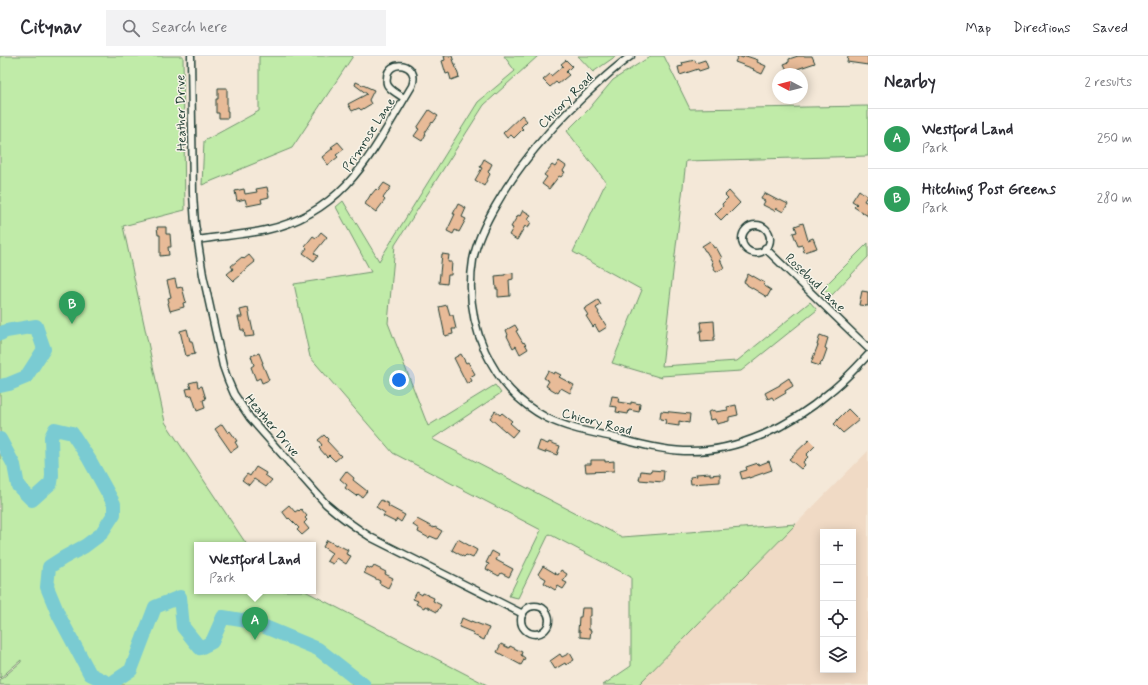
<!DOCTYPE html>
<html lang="en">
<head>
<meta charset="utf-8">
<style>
  :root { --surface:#fff; --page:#f2f2f3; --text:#2b2b33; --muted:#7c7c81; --line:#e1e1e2; --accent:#c8321e }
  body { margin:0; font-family:Mynerve,sans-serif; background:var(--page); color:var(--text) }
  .controls { position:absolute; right:12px; bottom:12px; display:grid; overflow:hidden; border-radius:0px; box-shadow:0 2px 10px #0003 }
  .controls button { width:36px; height:36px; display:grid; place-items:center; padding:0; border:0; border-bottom:1px solid var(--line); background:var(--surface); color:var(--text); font:20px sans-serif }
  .compass { position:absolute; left:772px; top:12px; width:36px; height:36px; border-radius:50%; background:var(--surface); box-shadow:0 2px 10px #0003; rotate:277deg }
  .you { position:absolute; left:399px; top:324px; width:14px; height:14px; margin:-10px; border:3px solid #fff; border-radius:50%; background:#1a73e8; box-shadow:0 0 0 6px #1a73e833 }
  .badge { display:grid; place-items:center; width:26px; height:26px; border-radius:50%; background:var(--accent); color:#fff; font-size:13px; font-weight:700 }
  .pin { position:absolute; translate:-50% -33px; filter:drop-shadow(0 1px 2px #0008) }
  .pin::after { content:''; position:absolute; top:21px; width:14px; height:12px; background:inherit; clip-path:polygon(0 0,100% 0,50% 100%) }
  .popup { position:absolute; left:194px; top:486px; width:122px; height:52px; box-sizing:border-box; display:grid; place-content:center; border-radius:0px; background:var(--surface); filter:drop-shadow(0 1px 3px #0005); font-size:13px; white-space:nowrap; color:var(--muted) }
  .popup b { font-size:15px; color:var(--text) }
  .popup::after { content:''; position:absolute; left:50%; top:100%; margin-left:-8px; border:8px solid transparent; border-top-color:var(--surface) }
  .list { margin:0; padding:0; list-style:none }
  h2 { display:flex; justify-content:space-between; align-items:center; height:52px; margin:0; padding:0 16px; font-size:17px }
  h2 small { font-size:13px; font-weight:400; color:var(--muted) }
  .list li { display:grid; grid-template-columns:26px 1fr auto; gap:12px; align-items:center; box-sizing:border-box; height:60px; padding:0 16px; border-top:1px solid var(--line) }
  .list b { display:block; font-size:15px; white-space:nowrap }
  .list p { margin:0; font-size:13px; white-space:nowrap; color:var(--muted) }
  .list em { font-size:13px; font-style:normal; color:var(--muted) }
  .icon { flex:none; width:22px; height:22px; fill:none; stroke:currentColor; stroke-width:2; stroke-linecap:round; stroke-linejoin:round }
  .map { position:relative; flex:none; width:868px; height:629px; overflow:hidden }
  header { display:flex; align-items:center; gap:24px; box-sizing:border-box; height:56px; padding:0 20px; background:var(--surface); border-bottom:1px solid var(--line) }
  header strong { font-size:19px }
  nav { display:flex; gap:22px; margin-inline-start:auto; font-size:14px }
  .search { width:280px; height:36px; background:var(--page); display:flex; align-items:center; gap:10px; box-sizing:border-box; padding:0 14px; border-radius:0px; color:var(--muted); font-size:15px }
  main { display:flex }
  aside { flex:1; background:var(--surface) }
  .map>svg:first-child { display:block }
  .built { fill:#f0dac5; fill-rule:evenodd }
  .green { fill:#c0eba8; stroke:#70946e }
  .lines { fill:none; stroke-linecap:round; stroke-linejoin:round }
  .river { stroke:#7acbd2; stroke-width:14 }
  .building { fill:#e8bb98; stroke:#1f3d34 }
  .minor-casing { stroke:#1f3d34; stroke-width:9 }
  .minor { stroke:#f7f3e8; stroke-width:6 }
  .labels { text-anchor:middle; stroke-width:3; stroke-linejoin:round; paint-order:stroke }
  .street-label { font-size:13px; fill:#1f3d34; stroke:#f7f3e8 }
</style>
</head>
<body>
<header>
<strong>Citynav</strong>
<div class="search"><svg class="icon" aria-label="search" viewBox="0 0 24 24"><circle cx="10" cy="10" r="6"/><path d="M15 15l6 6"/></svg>Search here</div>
<nav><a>Map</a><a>Directions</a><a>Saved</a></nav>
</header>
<main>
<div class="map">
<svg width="868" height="629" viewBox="0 0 868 629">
  <rect width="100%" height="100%" fill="#f4e8d8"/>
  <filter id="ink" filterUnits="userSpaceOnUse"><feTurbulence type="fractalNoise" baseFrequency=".025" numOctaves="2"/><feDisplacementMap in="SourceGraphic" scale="8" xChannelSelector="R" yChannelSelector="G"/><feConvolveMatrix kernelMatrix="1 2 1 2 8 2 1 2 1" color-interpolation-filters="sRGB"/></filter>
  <g filter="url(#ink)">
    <path class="built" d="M868,395v234h-230l158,-161zM823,476h30v138h-30z"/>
    <g class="green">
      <path d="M0,0h183l2,154 -62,16 42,196 82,123h-50v46h108l182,94h-487v-5l21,-18v-2l-21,18z"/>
      <path d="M259,0h94l-61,92 -90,37 2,-44 55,-30z"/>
      <path d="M504,0h34l-54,49 -89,140 -7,78 40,103 67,-41 6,8 -69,46 190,98 174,-13 -158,161h-35l28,-19v-89l-82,-43 -31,64 -9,-2 32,-66 -148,-77 -83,-96 -16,-73 77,-12 -35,-65 7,-6 36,60 99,-159 37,-31z"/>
      <path d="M578,0h38l-23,16z"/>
      <path d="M651,0h13l26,53 178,-3v50l-182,5 -24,205 75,-5 73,-59 7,8 -76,61 -80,5 1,2 -50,-15 30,-73 -69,-38 33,-70 -39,-51 21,-21 25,-30z"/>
      <path d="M868,187v14l-36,38 -10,-6z"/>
    </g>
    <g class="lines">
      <g class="river">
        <path d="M0,278l6,-3 30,-5 8,23 -18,28 -17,7 -9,2"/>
        <path d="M0,383l14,26 4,21 14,14 19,-17 1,-7 -1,-39 4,-8 17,4 17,26 25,45v10l-13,20 -16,12 -22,12 -14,9 -2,20 12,29 31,58 20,10 21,-14 24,-63 25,-10 3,30 17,21 12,-6 11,-25 30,5 65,27 46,36"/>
      </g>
    </g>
    <g class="building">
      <path d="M444,0h8l7,21 -8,3 -2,-7 -3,1 -4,-13 3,-1z"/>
      <path d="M738,0l5,2 1,-2h2l12,4 -1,2 9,4 -4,8 -9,-4 1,-1 -19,-7z"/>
      <path d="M798,0h14l3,7 -18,6v3l-8,2 -5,-10 5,-2v-3z"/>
      <path d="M848,0h20v9l-21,-3z"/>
      <path d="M566,4l6,6 -6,6 3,3 -11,9 -2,-2 -6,5 -7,-7 7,-6 1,2 12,-10 -2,-2z"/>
      <path d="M695,4l1,3 9,-3 3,8 -9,3 -1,-2 -18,6 -2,-8 5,-1 -1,-3z"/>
      <path d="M356,26l18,8 -5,10 2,4 -10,6 -2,-2 -7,3 -4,-7 19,-10 -12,-9z"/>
      <path d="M218,32h9v23h1v7h-9v-5h-3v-14h2z"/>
      <path d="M429,54l9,6 -5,7 -1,-1 -7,11 1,1 -4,7 -8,-5 5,-7 -2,-1z"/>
      <path d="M522,59l5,6 -6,6 2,2 -9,9 -3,-3 -4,3 -4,-5z"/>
      <path d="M338,86l6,7 -8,6 2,2 -10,8 -6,-8 11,-9 -2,-1z"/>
      <path d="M484,103l8,5 -4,8 2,2 -6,12 -9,-6 7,-12 -2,-1z"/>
      <path d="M559,105l7,5 -3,5 2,1 -4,5 -2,-1 -10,13 -7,-5 5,-7 -3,-2 8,-10 3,2z"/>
      <path d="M384,127l7,4 -8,11 2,2 -9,12 -11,-8 6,-10v1l5,-6 2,2z"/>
      <path d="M267,131l2,10 -8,2 1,4 -15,3 -2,-7 -8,2 -2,-10 9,-2 1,5 12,-2 -1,-3z"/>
      <path d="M859,134l8,6 -3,5 4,2v13l-14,-9 3,-3 -5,-3z"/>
      <path d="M729,135l11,12 -12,12 -1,-1 -6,6 -6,-6 8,-8 -1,-2 6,-6 -3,-3z"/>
      <path d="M764,137l15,8 1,-1 8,4 -5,8 -7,-4 -1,3 -12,-6 2,-4 -4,-2z"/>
      <path d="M458,148l8,4 -4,9 4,2 -7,13 -4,-2 -2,4 -6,-3 8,-17h-2z"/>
      <path d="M523,154l8,5 -3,5 3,2 -3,6 -3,-2 -8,14 -8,-5 4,-7 -2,-1 7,-12 2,1z"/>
      <path d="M803,167l5,17 5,-2 4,10 -13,4 -2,-7 -4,1 -5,-13 4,-1 -2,-6z"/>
      <path d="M157,171h9v7h4l1,13h-3l1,8 -9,1v-21h-2z"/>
      <path d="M321,176l6,5 -13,16 4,3 -4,5 -11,-8 4,-5 -2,-2 8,-10 3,2z"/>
      <path d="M710,185l4,7 2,-1 6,11 -2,1 4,9 -8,4 -4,-8 1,-1 -7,-12h-1l-3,-5z"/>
      <path d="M442,198l7,1 -1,7h4l-1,13h-3l-1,9 -8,-1z"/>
      <path d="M249,199l6,7 -15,12 1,1 -7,6 -7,-7 6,-5 -2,-3 11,-9 2,2z"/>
      <path d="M513,217v6l-4,1 1,16 -12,1v-8h-2l-1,-13 10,-1v-1z"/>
      <path d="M748,218l5,3v-1l12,7 -2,2 8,5 -4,7 -20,-12v-1l-3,-2z"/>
      <path d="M175,223l2,9 5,-1 4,15 -3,1 1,4 -14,4 -2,-8 1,-1 -1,-4 3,-1 -4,-16z"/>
      <path d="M862,235l6,1v14l-9,-1z"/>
      <path d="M598,244l3,5 -5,3 3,4 -1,1 9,14 -8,5 -4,-7 -2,2 -7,-11 2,-1 -4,-6z"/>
      <path d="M447,249l3,10h3l3,14h-4l1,5 -8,2 -6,-29z"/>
      <path d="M248,252l6,28 -9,1 -1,-7h-3l-3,-13h4l-2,-7z"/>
      <path d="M714,265l1,16h-1v4l-13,1 -1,-11h2l-1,-9z"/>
      <path d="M515,269l3,5 -2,1 7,12 1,-1 4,7 -8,5 -4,-8 -3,2 -6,-12 1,-1 -2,-5z"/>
      <path d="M187,273l3,12h2l3,13 -9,2 -6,-25z"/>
      <path d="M820,279l8,3 -3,10 2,1 -5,14 -1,-1 -1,4 -9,-3 7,-18h-1z"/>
      <path d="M259,297l4,10h-1l7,17 -7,3 -2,-5 -4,2 -5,-13 3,-2 -3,-9z"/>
      <path d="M461,298l5,9 2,-1 7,12 -5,3 2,4 -5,3 -13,-26z"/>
      <path d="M548,315l6,3 1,-2 6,3 -2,2 15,8 -4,8 -9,-5 -3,5 -12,-7 3,-5 -5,-3z"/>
      <path d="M789,322l4,8 -8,5 1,2 -12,7 -2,-3 -4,2 -3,-6 15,-8v-1z"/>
      <path d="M197,325l1,6 4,-1 4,13 -3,1 2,8 -8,3 -5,-16 -4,1 -2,-7 5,-1 -2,-5z"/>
      <path d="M612,340l7,1 -1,5 13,2v-2l9,2 -1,8 -10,-2 -1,4 -12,-2 1,-5 -7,-1z"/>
      <path d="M736,349l2,10 -9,2v4l-12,3 -2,-5 -5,1 -2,-8 7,-2v2l13,-2 -1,-3z"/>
      <path d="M848,353l11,11 -16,13 -9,-9 3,-3v-1z"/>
      <path d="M495,355l5,4 2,-2 10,8 -2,2 8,7 -6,7 -22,-19z"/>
      <path d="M661,355l29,3 -1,9 -10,-2v5l-14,-2 1,-4 -6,-1z"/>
      <path d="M222,368l6,9 2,-2 7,10 -2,1 3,5 -7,5 -16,-23z"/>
      <path d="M324,379l4,4 -1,2 14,15 -6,5 -6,-6 -2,2 -8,-9 3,-3 -4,-5z"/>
      <path d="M809,384l6,6 -9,9 2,2 -5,5 2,3 -4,4 -12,-10z"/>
      <path d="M540,385l8,3 1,-2 11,4 -3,9 -11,-4 -1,2 -8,-3z"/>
      <path d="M591,404h14v2l9,-1v10l-28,1 -1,-8h6z"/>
      <path d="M769,405l3,9 -23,8v-1l-7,2 -2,-7 7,-2 -1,-3 12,-4 1,2z"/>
      <path d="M256,411l10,6 -1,2 7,5 -6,7 -12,-8 -5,6 -7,-5 5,-6 3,2z"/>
      <path d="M651,414l13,1 -1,11 -24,-2 2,-9 9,1z"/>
      <path d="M346,415l8,7 -1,2 14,11 -5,6 -4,-3 -2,2 -11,-8 2,-3 -7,-6z"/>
      <path d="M710,417v2l10,-1v8l-29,2 -1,-7 7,-1 -1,-2z"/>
      <path d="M381,444l8,4 -1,2 17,9 -4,7 -4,-3 -2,3 -12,-6 2,-3 -9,-6z"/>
      <path d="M289,449l6,7 3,-2 1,1 2,-2 6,7 -2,2 2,2 -3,3 5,6 -7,6 -5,-5 2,-2 -10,-10 -1,1 -6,-8z"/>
      <path d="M417,463l17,9 1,-1 7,4 -5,8 -7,-3 -1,2 -11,-6 1,-3 -6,-4z"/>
      <path d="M458,483l19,11 -4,8 -7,-3 -2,2 -12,-7z"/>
      <path d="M327,484l9,5v-1l12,6 -2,4 5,2 -5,8 -9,-6 -4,6 -6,-3 5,-8 -9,-6z"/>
      <path d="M492,495l7,4 -3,5 17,9 -4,8 -8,-4 -2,3 -13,-7 3,-5 -3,-1z"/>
      <path d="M374,510l12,6 -1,2 8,4 -5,10 -9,-5 1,-2 -16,-8 3,-6 5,2z"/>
      <path d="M543,510l15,9 3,-5 6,4 -4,7 4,2 -4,6 -5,-3 -3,4 -11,-7 2,-4 -8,-5z"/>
      <path d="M417,536l5,3 1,-2 11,5 -1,3 8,4 -4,7 -12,-6 -1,2 -8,-4 2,-3 -5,-2z"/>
      <path d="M582,552h9v8h-2v14h2l-1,8 -10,-1v-6h-2l1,-14h2z"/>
      <path d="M462,562l9,4v-1l18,7 -5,12 -11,-5 1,-2 -15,-6z"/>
      <path d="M501,588l8,4 1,-2 12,6 -1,3 4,3 -4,7 -24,-13z"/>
      <path d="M570,597l4,7 -8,5 -1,-2 -10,6 -5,-8 10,-7 2,3z"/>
    </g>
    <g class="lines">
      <defs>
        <g id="minor">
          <path d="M191,0l2,138 2,30 8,51 20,91 5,14 6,14 16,24 76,86c15,13 30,24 46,34l151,76"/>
          <path d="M631,0c-19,13 -35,29 -52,45 -32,31 -61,65 -83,104 -10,17 -19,35 -23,55 -5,31 -1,62 12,91 14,30 32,51 62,67 20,10 43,14 65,19 24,6 48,13 72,14 53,2 107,-25 146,-59 14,-11 26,-24 38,-37"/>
          <circle cx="756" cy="183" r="14"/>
          <path d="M197,184c23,-4 46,-5 69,-10 81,-18 107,-80 146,-144 9,-24 -25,-28 -25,-8 -1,4 0,7 2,9 4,5 11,8 15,11"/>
          <path d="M765,192l103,100"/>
          <circle cx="535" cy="564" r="14"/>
        </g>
      </defs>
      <use href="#minor" class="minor-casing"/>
      <use href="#minor" class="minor"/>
    </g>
  </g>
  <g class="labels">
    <g class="street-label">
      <text transform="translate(565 44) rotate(-45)" y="5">Chicory Road</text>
      <text transform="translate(180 57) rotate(-91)" y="5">Heather Drive</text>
      <text transform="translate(368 78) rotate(-57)" y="5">Primrose Lane</text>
      <text transform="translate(816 226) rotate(44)" y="5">Rosebud Lane</text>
      <text transform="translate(597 365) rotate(15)" y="5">Chicory Road</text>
      <text transform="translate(273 369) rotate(50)" y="5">Heather Drive</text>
    </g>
  </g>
</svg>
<div class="controls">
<button>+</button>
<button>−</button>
<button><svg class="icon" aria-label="locate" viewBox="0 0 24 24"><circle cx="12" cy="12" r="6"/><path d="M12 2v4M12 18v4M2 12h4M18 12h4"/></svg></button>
<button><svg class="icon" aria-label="layers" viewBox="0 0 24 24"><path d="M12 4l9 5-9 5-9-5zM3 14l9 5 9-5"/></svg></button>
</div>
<svg class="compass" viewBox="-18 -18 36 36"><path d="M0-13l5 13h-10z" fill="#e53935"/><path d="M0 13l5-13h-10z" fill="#7c7c81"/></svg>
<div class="you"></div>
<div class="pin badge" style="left:255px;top:584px;background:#2e9e5b">A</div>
<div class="popup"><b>Westford Land</b>Park</div>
<div class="pin badge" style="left:72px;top:268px;background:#2e9e5b">B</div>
</div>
<aside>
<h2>Nearby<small>2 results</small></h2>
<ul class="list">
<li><span class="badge" style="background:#2e9e5b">A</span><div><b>Westford Land</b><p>Park</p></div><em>250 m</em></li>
<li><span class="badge" style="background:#2e9e5b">B</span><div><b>Hitching Post Greens</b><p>Park</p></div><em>280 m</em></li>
</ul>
</aside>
</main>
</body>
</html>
